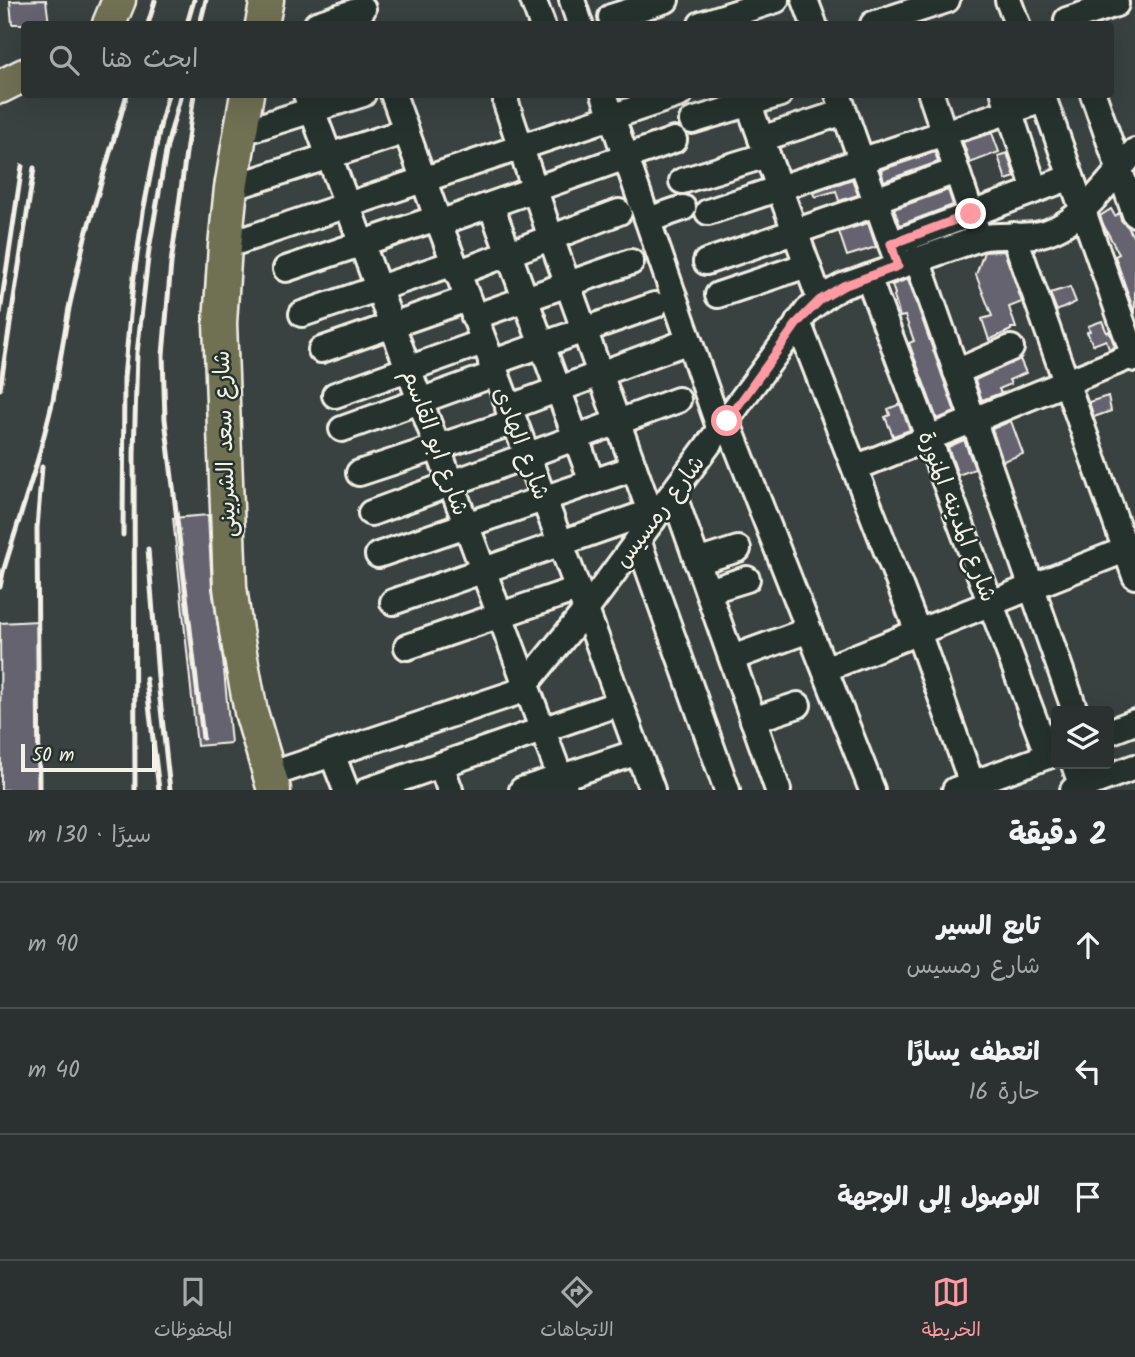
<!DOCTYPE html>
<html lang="ar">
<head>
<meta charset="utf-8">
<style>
  :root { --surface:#2b3131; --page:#333939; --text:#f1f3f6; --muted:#a6a9ab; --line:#474c4d; --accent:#ff9aa2 }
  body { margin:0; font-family:Kalam,"Playpen Sans Arabic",sans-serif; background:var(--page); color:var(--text); direction:rtl }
  .controls { position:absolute; right:21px; bottom:21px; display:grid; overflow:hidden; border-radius:7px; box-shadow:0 7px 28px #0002 }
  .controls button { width:63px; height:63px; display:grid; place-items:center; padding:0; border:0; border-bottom:2px solid var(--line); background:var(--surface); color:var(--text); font:35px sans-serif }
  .scale { position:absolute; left:21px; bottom:18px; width:135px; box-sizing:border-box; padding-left:7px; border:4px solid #f4f1e8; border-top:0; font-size:19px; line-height:24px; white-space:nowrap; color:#f4f1e8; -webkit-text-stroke:5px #26332d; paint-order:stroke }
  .stop { position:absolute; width:21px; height:21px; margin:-16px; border:5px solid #ff9aa2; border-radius:50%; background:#fff }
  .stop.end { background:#ff9aa2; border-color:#fff; box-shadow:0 2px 7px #0008 }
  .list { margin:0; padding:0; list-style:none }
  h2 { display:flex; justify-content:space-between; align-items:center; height:91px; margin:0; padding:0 28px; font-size:30px }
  h2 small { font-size:23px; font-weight:400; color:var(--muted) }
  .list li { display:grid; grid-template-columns:46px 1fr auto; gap:21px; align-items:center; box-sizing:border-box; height:126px; padding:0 28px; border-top:2px solid var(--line) }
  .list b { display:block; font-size:26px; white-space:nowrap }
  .list p { margin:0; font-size:23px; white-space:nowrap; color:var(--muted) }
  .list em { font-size:23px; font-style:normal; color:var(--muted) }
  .icon { flex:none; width:38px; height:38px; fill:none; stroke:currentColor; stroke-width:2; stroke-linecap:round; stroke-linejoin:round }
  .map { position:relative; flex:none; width:1135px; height:790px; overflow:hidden; direction:ltr }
  .search { position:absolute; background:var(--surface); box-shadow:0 7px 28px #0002; left:21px; right:21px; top:21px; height:77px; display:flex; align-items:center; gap:18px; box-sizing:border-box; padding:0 24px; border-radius:7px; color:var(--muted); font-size:26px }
  .sheet { height:469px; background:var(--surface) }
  nav { display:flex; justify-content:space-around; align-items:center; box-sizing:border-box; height:98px; border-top:2px solid var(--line); background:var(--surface); font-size:19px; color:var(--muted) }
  nav a { display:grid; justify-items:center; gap:4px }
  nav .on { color:var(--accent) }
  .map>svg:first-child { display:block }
  .building { fill:#666370; stroke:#f4f1e8; stroke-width:2 }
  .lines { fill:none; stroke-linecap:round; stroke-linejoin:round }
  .minor-casing { stroke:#f4f1e8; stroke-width:30 }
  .major-casing { stroke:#f4f1e8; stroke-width:37 }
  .minor { stroke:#26332d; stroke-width:24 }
  .major { stroke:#706f52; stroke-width:32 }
  .rail { stroke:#f4f1e8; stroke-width:5 }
  .route { stroke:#ff9aa2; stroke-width:9 }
  .labels { text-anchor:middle; stroke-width:5; stroke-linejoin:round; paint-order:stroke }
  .street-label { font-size:23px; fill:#f4f1e8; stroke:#26332d }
</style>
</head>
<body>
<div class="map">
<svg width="1135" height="790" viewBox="0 0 1135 790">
  <rect width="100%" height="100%" fill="#394141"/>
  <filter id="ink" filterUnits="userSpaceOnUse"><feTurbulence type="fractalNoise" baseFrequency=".0143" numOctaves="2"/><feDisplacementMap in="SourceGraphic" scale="14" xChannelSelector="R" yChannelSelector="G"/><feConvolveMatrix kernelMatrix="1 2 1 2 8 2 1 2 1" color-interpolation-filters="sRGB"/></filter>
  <g filter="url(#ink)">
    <g class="building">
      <path d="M46,0l3,24h-37l-2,-23z"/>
      <path d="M992,133l7,19 -29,11 -7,-21z"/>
      <path d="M935,152l3,10 -54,19 -3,-11z"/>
      <path d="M1007,153l8,24 -9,3 -8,-24z"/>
      <path d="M852,179l6,16 -19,6 -3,-10 -21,6 -2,-4z"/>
      <path d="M948,190l5,15 -53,20 -6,-16z"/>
      <path d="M1111,209l4,7 4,-3 2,7 7,7 7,13v74l-20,-58 4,-2 -15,-28 -4,-10z"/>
      <path d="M868,223l8,24 -29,9 -8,-24z"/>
      <path d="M1004,251l18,51 -13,5 7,21h-5v2l-22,10 -7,-21 10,-3 -16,-41 8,-23z"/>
      <path d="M908,279l47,133 -18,7 -28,-76 5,-2 -9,-25 -5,1 -6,-21 1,-2 -3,-9z"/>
      <path d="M1070,287l6,15 -19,9 -7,-18z"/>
      <path d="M1102,321l5,12 2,-2 6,16 -6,2 -3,-9 -13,5 -6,-13 3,-1 -2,-5z"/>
      <path d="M1020,359l6,14 -17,7 2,4 -12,5 2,4 -19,7 -7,-20z"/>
      <path d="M1108,396l3,15 -17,6 -5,-15z"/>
      <path d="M900,404l10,26 -17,6 -8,-19 5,-2 -2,-6z"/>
      <path d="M1011,421l12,33 -20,7 -11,-32z"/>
      <path d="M964,440l11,29 -17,6 -10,-28z"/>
      <path d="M208,515l4,74 11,71 8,83 -34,3 -24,-228z"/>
      <path d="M38,621v169h-37l-1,-167z"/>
    </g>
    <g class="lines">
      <defs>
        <g id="minor">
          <path d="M533,0l9,24"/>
          <path d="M572,0l8,24"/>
          <path d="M805,0l9,24"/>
          <path d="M1008,0l9,24"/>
          <path d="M611,17l55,-17"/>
          <path d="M1067,20l49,-16"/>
          <path d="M317,24l46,-15"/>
          <path d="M701,24l75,-24"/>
          <path d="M873,24l74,-24"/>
          <path d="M306,94l259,696"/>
          <path d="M393,94l46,129 147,387 66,180"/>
          <path d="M506,94v9l45,135 102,282"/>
          <path d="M604,94l116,336"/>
          <path d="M745,94l75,206"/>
          <path d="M838,94l58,164"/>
          <path d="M931,94l45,134"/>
          <path d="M1004,94l31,96"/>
          <path d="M1042,94l93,265"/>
          <path d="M1093,94l42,120"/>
          <path d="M692,121l88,-27"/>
          <path d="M239,133l124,-39"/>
          <path d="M761,139l83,-27"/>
          <path d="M682,181l85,-26"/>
          <path d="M231,188l175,-57"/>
          <path d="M875,200l81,-29"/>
          <path d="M491,205l101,277"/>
          <path d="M708,212l335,-112"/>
          <path d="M648,220l35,-12"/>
          <path d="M439,223l235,-83"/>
          <path d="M1014,235l121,341"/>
          <path d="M891,244l180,-67"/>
          <path d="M225,246l455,-152"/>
          <path d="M917,259l158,452"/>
          <path d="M706,262l170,-58"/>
          <path d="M286,269l151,-51"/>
          <path d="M457,273l162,-61"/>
          <path d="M868,277l180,479"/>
          <path d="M718,295l89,-30"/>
          <path d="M302,314l152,-51"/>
          <path d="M474,317l157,-55"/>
          <path d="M798,322l120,310 54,152"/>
          <path d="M321,350l146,-51"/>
          <path d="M491,363l164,-58"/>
          <path d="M956,372l55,-24"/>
          <path d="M335,395l148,-53"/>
          <path d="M508,408l181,-67"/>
          <path d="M727,421l145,369"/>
          <path d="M342,429l153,-55"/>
          <path d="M855,468l279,-113"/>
          <path d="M359,473l155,-51"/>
          <path d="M673,493l105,297"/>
          <path d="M371,513l307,-113"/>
          <path d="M638,540l89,250"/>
          <path d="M378,555l256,-87"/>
          <path d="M697,562l41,-13"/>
          <path d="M708,591l39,-12"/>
          <path d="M393,602l257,-90"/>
          <path d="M407,647l170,-58"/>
          <path d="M732,658l77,-28"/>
          <path d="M825,669l310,-123"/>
          <path d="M753,720l45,-15"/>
          <path d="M1109,732l26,-10"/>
          <path d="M332,754l14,36"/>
          <path d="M1074,764l9,26"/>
          <path d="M441,765l9,25"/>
          <path d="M269,775l246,-82 11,-9 60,-74 222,-300 22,-17 13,-7 137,-48c19,-4 37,-1 55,-3 43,-6 73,-54 100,-84"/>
          <path d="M368,790l252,-87"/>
          <path d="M522,790l116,-38"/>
          <path d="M955,790l101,-37"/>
          <path d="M1073,790l62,-23"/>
        </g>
        <g id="major">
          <path d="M109,24l10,-24"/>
          <path d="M262,24l5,-24"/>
          <path d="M0,87l24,-12"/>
          <path d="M247,94l-16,94 -6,58 -5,77 10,264 6,44 15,81 23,78"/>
        </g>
      </defs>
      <use href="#minor" class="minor-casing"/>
      <use href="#major" class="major-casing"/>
      <use href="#minor" class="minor"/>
      <use href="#major" class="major"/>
      <g class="rail">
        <path d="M148,24l7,-23"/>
        <path d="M187,24l7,-24"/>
        <path d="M200,24l6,-24"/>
        <path d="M194,94l-23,169 -8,92 2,64 38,319"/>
        <path d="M0,313l22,-147"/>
        <path d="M0,389l34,-221"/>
        <path d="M123,535l1,-157 9,-94 10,-72 18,-90 7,-28"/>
        <path d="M148,549l11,141 11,100"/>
        <path d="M0,587l3,-15 35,-113 15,-59 16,-92 15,-67 43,-147"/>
        <path d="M146,679l13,111"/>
        <path d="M39,790l-2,-262 5,-61"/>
        <path d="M135,790l-1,-336 3,-101 12,-104 18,-103 14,-52"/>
      </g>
    </g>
  </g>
  <g class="lines" filter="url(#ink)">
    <path class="route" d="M727,421l71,-99 22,-22 23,-14 55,-20 -7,-22 80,-30"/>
  </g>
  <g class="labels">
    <g class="street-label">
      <text transform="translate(436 442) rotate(70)" y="8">شارع ابو القاسم</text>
      <text transform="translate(522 443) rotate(69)" y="8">شارع الهادى</text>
      <text transform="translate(224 444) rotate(-92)" y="8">شارع سعد الشربينى</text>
      <text transform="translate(659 511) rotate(-53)" y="8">شارع رمسيس</text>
      <text transform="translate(958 516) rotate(69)" y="8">شارع المدينه المنورة</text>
    </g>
  </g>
</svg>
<div class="controls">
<button><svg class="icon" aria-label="layers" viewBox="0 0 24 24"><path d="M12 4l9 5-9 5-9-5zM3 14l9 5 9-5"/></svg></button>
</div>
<div class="scale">50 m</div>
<div class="stop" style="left:727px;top:421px"></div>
<div class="stop end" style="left:971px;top:214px"></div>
<div class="search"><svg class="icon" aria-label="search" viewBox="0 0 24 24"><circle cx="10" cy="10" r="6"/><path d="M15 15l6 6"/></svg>ابحث هنا</div>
</div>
<section class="sheet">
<h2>2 دقيقة<small>سيرًا · 130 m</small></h2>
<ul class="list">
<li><svg class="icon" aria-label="ahead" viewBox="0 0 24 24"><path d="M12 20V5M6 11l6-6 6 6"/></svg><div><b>تابع السير</b><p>شارع رمسيس</p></div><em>90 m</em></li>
<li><svg class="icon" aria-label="left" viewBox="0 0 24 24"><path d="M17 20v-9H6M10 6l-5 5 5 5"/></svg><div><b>انعطف يسارًا</b><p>حارة 16</p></div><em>40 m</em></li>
<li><svg class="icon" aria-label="arrive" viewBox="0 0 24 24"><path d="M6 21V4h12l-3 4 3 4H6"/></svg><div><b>الوصول إلى الوجهة</b></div></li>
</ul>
</section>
<nav>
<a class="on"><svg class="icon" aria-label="map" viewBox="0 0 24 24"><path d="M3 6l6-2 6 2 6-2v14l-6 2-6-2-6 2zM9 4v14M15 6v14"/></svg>الخريطة</a>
<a><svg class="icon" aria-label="directions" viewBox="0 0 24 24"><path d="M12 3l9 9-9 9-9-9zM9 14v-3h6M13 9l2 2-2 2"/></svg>الاتجاهات</a>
<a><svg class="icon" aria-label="saved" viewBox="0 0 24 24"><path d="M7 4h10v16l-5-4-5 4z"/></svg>المحفوظات</a>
</nav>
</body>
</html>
